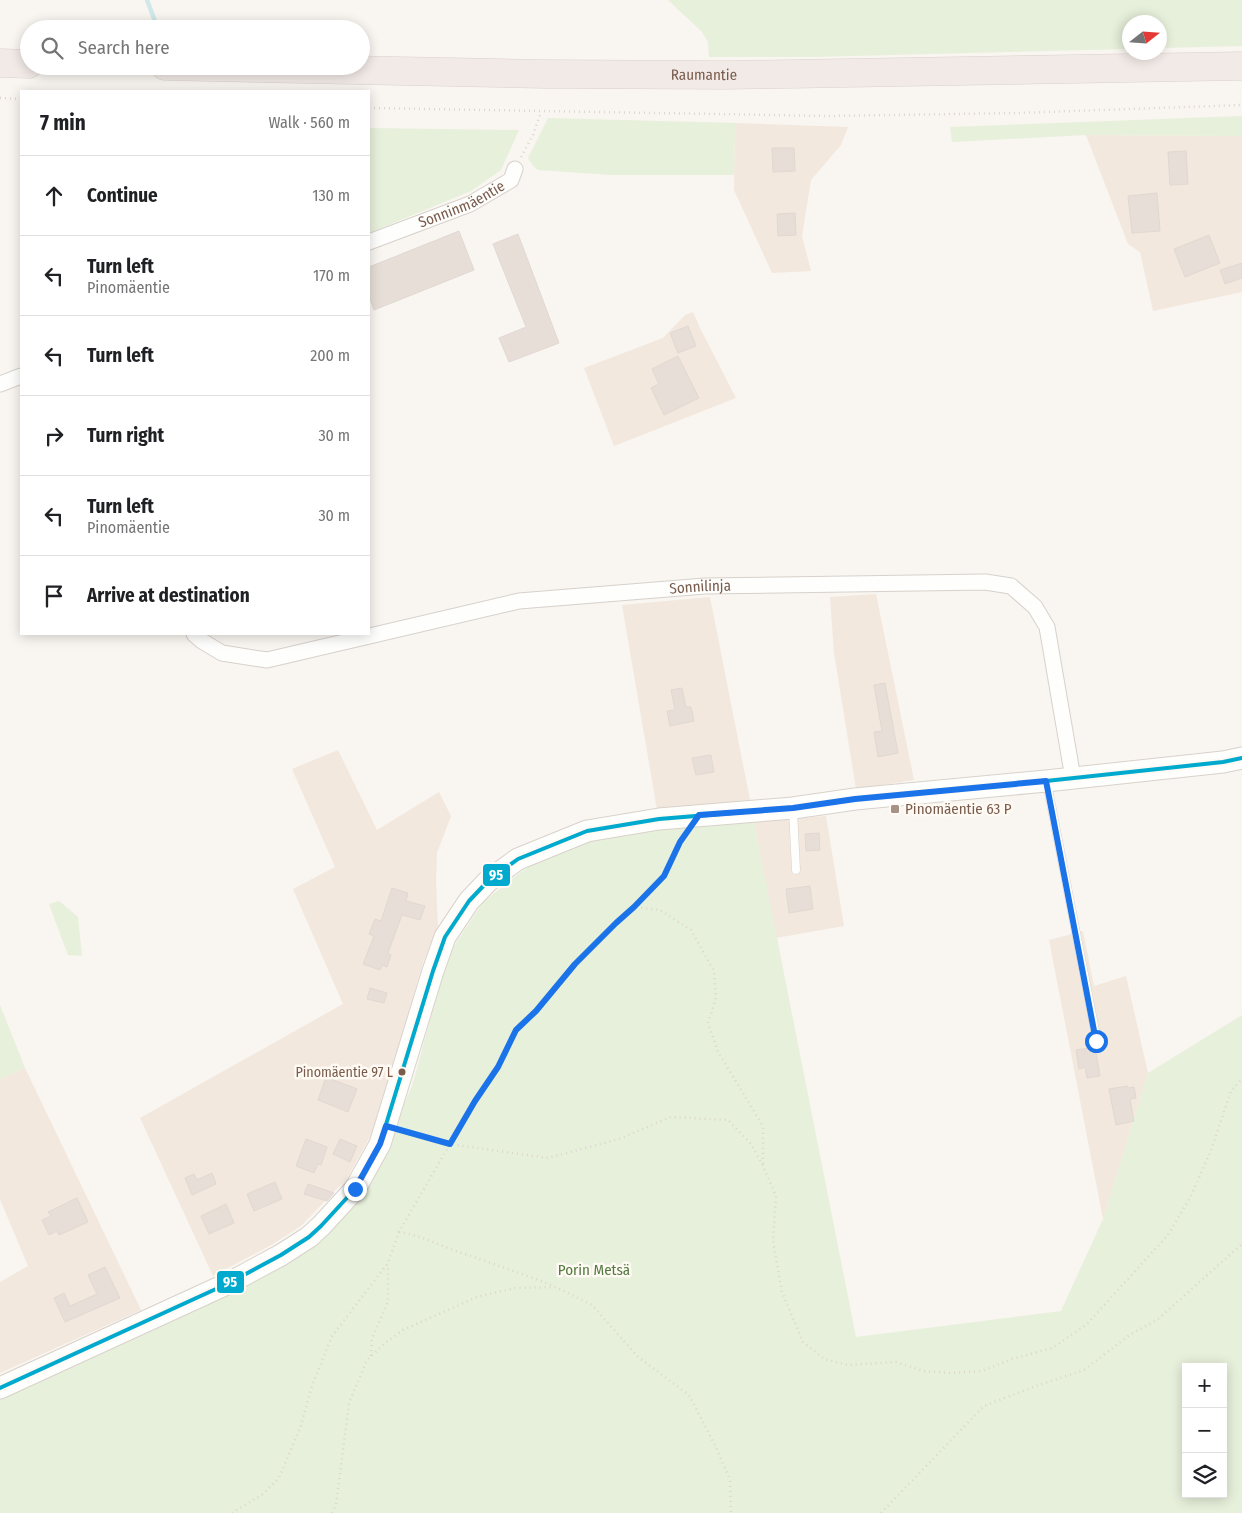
<!DOCTYPE html>
<html lang="en">
<head>
<meta charset="utf-8">
<style>
  :root { --surface:#fff; --page:#f2f2f2; --text:#202124; --muted:#757577; --line:#e0e0e0 }
  body { margin:0; font-family:"Fira Sans Condensed",sans-serif; background:var(--page); color:var(--text) }
  .controls { position:absolute; right:15px; bottom:15px; display:grid; overflow:hidden; border-radius:0px; box-shadow:0 2px 12px #0003 }
  .controls button { width:45px; height:45px; display:grid; place-items:center; padding:0; border:0; border-bottom:1px solid var(--line); background:var(--surface); color:var(--text); font:25px sans-serif }
  .compass { position:absolute; left:1122px; top:15px; width:45px; height:45px; border-radius:50%; background:var(--surface); box-shadow:0 2px 12px #0003; rotate:73deg }
  .stop { position:absolute; width:15px; height:15px; margin:-11px; border:4px solid #1a73e8; border-radius:50%; background:#fff }
  .stop.end { background:#1a73e8; border-color:#fff; box-shadow:0 1px 5px #0008 }
  .list { margin:0; padding:0; list-style:none }
  h2 { display:flex; justify-content:space-between; align-items:center; height:65px; margin:0; padding:0 20px; font-size:21px }
  h2 small { font-size:16px; font-weight:400; color:var(--muted) }
  .list li { display:grid; grid-template-columns:32px 1fr auto; gap:15px; align-items:center; box-sizing:border-box; height:80px; padding:0 20px; border-top:1px solid var(--line) }
  .list b { display:block; font-size:19px; white-space:nowrap }
  .list p { margin:0; font-size:16px; white-space:nowrap; color:var(--muted) }
  .list em { font-size:16px; font-style:normal; color:var(--muted) }
  .icon { flex:none; width:28px; height:28px; fill:none; stroke:currentColor; stroke-width:2; stroke-linecap:round; stroke-linejoin:round }
  .map { position:relative; flex:none; width:1242px; height:1513px; overflow:hidden }
  .search { position:absolute; background:var(--surface); box-shadow:0 2px 12px #0003; left:20px; top:20px; width:350px; height:55px; display:flex; align-items:center; gap:12px; box-sizing:border-box; padding:0 18px; border-radius:28px; color:var(--muted); font-size:19px }
  .panel { position:absolute; background:var(--surface); box-shadow:0 2px 12px #0003; left:20px; top:90px; width:350px; height:545px; border-radius:0px }
  .map>svg:first-child { display:block }
  .residential { fill:#f2e8de }
  .green { fill:#e7f0db; fill-rule:evenodd }
  .lines { fill:none; stroke-linecap:round; stroke-linejoin:round }
  .stream { stroke:#d0e8ea; stroke-width:4.5 }
  .building { fill:#e6ded7; stroke:#e2d8d2 }
  .lane-casing { stroke:#d7d1cb; stroke-width:9 }
  .street-casing { stroke:#d7d1cb; stroke-width:17 }
  .secondary-casing { stroke:#d9d2cb; stroke-width:23 }
  .highway-casing { stroke:#dad1cc; stroke-width:29 }
  .path { stroke:#dcd5d0; stroke-width:2.5; stroke-dasharray:1 4; stroke-linecap:butt }
  .lane { stroke:#fefefd; stroke-width:8 }
  .street { stroke:#fefefd; stroke-width:15 }
  .secondary { stroke:#fefefd; stroke-width:21 }
  .highway { stroke:#f2eae7; stroke-width:28 }
  .bus-1-casing { stroke:#fffaf3; stroke-width:8 }
  .bus-1 { stroke:#00a9ce; stroke-width:4 }
  .route { stroke:#1a73e8; stroke-width:6 }
  .poi-dot { fill:#a69286; stroke:#fffaf3; stroke-width:2 }
  .bus-dot { fill:#7a5c4d; stroke:#fffaf3; stroke-width:2 }
  .labels { text-anchor:middle; stroke-width:5; stroke-linejoin:round; paint-order:stroke }
  .bus-label { font-size:14px; fill:#7a5c4d; stroke:#fffaf3; text-anchor:end }
  .street-label { font-size:15px; fill:#7a5c4d; stroke:#fffaf3 }
  .poi-label { font-size:15px; fill:#7a5c4d; stroke:#fffaf3; text-anchor:start }
  .park-label { font-size:15px; fill:#537a41; stroke:#fffaf3 }
  .line-badge { stroke:#fffaf3; stroke-width:2 }
  .badge-label { font-size:14px; text-anchor:middle; font-weight:bold; fill:#fff }
</style>
</head>
<body>
<div class="map">
<svg width="1242" height="1513" viewBox="0 0 1242 1513">
  <rect width="100%" height="100%" fill="#f9f5f0"/>
  <g class="residential">
    <path d="M735,123l113,4 -7,18 -30,35 -9,56 9,35 -39,2 -38,-83z"/>
    <path d="M1086,135l156,1v156l-89,19 -13,-59 -12,-8z"/>
    <path d="M693,312l7,16 36,70 -122,48 -30,-78 79,-30 22,-23z"/>
    <path d="M876,594l38,186 -58,9 -22,-136 -4,-56z"/>
    <path d="M710,597l40,203 -93,10 -35,-205z"/>
    <path d="M338,750l39,80 62,-38 12,24 -14,37 -1,29 2,44 -14,34 -52,173 -25,45 -46,48 -28,18 -60,32 -73,-158 203,-114 -50,-115 42,-22 -43,-98z"/>
    <path d="M826,816l18,110 -68,12 -22,-116z"/>
    <path d="M1083,931l11,55 32,-10 22,97 -45,146 -54,-279z"/>
    <path d="M25,1068l116,242 -141,63v-91l28,-16 -28,-67v-120z"/>
  </g>
  <g class="green">
    <path d="M668,0h574v46l-82,2v-26h-30l-1,27 -316,8h-104l-1,-15 -6,-10z"/>
    <path d="M1242,116v20l-156,-1 -134,7 -2,-15z"/>
    <path d="M548,118l187,5 -1,52h-123l-73,-5 -5,-4 -5,-8z"/>
    <path d="M369,128l150,2 -18,40 -30,21 -102,42z"/>
    <path d="M754,822l102,515 205,-26 42,-92 45,-146 94,-58v498h-1242v-115l261,-123 123,-128 28,-61 29,-106 13,-34 30,-45 45,-35 63,-27 73,-11zM1186,1367h37v127h-37z"/>
    <path d="M59,901l19,16 4,39 -14,-1 -19,-51z"/>
    <path d="M0,1005l25,63 -25,11z"/>
  </g>
  <g class="lines">
    <path class="stream" d="M147,0l11,29"/>
  </g>
  <g class="building">
    <path d="M772,148h22l1,23 -22,1z"/>
    <path d="M1186,151l2,33 -18,1 -2,-33z"/>
    <path d="M1157,193l3,38 -28,2 -4,-37z"/>
    <path d="M795,213l1,22 -18,1 -1,-22z"/>
    <path d="M459,231l15,39 -100,40 -5,-14v-29z"/>
    <path d="M518,234l41,109 -50,19 -10,-24 27,-11 -33,-83z"/>
    <path d="M1209,235l11,28 -35,14 -11,-28z"/>
    <path d="M1242,263v15l-17,6 -5,-14z"/>
    <path d="M688,326l8,20 -18,7 -8,-20z"/>
    <path d="M678,356l21,42 -35,17 -13,-27 8,-4 -7,-15z"/>
    <path d="M885,683l13,70 -20,4 -4,-25 8,-1 -8,-46z"/>
    <path d="M682,688l4,19h5l3,14 -24,5 -3,-15 8,-1 -4,-20z"/>
    <path d="M710,755h1l3,17 -18,3 -4,-17z"/>
    <path d="M819,833l1,17 -14,1 -1,-17z"/>
    <path d="M810,886l3,23 -24,4 -3,-24z"/>
    <path d="M392,888l16,5 -2,8 19,5 -5,14 -18,-5 -14,38 3,2 -4,12 -5,-2 -2,5 -17,-6 11,-28 -5,-2 6,-15 6,2z"/>
    <path d="M370,988l17,5 -3,10 -17,-4z"/>
    <path d="M1095,1047l5,29 -13,2 -2,-11 -6,2 -3,-19z"/>
    <path d="M326,1077l31,12 -9,23 -30,-12z"/>
    <path d="M1127,1086l1,2 6,-1 2,11 -6,1 4,22 -18,4 -7,-36z"/>
    <path d="M306,1139l21,8 -6,18 -3,-1 -4,9 -18,-7z"/>
    <path d="M340,1139l17,7 -7,16 -17,-8z"/>
    <path d="M212,1173l4,11 -24,11 -7,-17 9,-4 3,6z"/>
    <path d="M275,1182l7,17 -28,12 -7,-17z"/>
    <path d="M308,1184l26,9 -7,8 -23,-7z"/>
    <path d="M77,1198l11,24 -29,13 -2,-4 -8,4 -7,-15 9,-4 -3,-4z"/>
    <path d="M226,1204l8,19 -25,11 -8,-18z"/>
    <path d="M105,1267l15,31 -55,24 -11,-24 10,-5 6,13 27,-12 -9,-19z"/>
  </g>
  <g class="lines">
    <defs>
      <g id="lane">
        <path d="M1047,783l50,258"/>
        <path d="M793,810l3,60"/>
      </g>
      <g id="street">
        <path id="s1" d="M369,242l101,-38 41,-24 4,-11"/>
        <path d="M0,384l21,-8"/>
        <path id="s2" d="M194,634l8,7 20,12 45,7 252,-59 186,-15 280,-4 26,4 24,21 12,20 26,151"/>
      </g>
      <path id="secondary" d="M0,1388l229,-105 52,-28 28,-18 12,-11 34,-37 25,-45 53,-173 12,-34 24,-36 19,-20 30,-22 69,-28 72,-12 134,-11 62,-9 191,-18 177,-19 19,-4"/>
      <g id="highway">
        <path d="M0,63l29,1"/>
        <path id="s3" d="M165,66l378,8 185,1 514,-9"/>
      </g>
    </defs>
    <use href="#lane" class="lane-casing"/>
    <use href="#street" class="street-casing"/>
    <use href="#secondary" class="secondary-casing"/>
    <use href="#highway" class="highway-casing"/>
    <g class="path">
      <path d="M0,98l21,1"/>
      <path d="M369,108l460,8 189,-3 224,-8"/>
      <path d="M521,157l12,-22 8,-23"/>
      <path d="M634,907l30,-31 16,-33 6,-10"/>
      <path d="M402,1130l48,14 25,-43 23,-34 18,-37 20,-19 39,-47 59,-57 26,3 31,20 23,41 2,27 -8,25 10,29 45,74v38"/>
      <path d="M399,1232c21,3 40,13 60,20 32,11 64,22 95,34"/>
      <path d="M371,1356l1,-18 16,-36v-37"/>
      <path d="M232,1513l31,-19 16,-16 21,-50 12,-42 20,-50 56,-73 11,-31 51,-88 98,14 71,-19 52,-22 57,3 23,24 12,22 13,30 -3,45 9,51 21,50 21,17 23,6 49,-3 27,9 26,2 33,-2 30,-12 40,-11 34,-23 82,-90 23,-39 20,-46 20,-59 11,-12"/>
      <path d="M332,1513l4,-8 13,-102 18,-43 18,-17 18,-13 74,-33 38,-9 41,-1 36,18 46,52 51,38 26,50 15,35 1,33"/>
      <path d="M881,1513l103,-107 52,-20 48,-16 47,-36 26,-14 85,-76"/>
    </g>
    <use href="#lane" class="lane"/>
    <use href="#street" class="street"/>
    <use href="#secondary" class="secondary"/>
    <use href="#highway" class="highway"/>
    <defs>
      <path id="bus-1" d="M0,1388l229,-105 52,-28 28,-18 12,-11 34,-37 25,-45 53,-173 12,-34 24,-36 19,-20 30,-22 69,-28 72,-12 134,-11 62,-9 191,-18 177,-19 19,-4"/>
    </defs>
    <use href="#bus-1" class="bus-1-casing"/>
    <use href="#bus-1" class="bus-1"/>
  </g>
  <g class="lines">
    <path class="route" d="M355,1189l25,-45 6,-18 64,18 25,-43 23,-34 18,-37 20,-19 39,-47 41,-41 18,-16 30,-31 16,-34 19,-27 94,-7 62,-9 191,-18 50,260"/>
  </g>
  <rect class="poi-dot" x="890" y="804" width="10" height="10" rx="2.5"/>
  <circle class="bus-dot" cx="402" cy="1072" r="4.5"/>
  <g class="labels">
    <g class="bus-label">
      <text x="393" y="1077">Pinomäentie 97 L</text>
    </g>
    <g class="street-label">
      <text dy="5" stroke="none"><textPath href="#s3" startOffset="539">Raumantie</textPath></text>
      <text dy="5" stroke="none"><textPath href="#s1" startOffset="100">Sonninmäentie</textPath></text>
      <text dy="5" stroke="none"><textPath href="#s2" startOffset="520">Sonnilinja</textPath></text>
    </g>
    <g class="poi-label">
      <text x="905" y="814">Pinomäentie 63 P</text>
    </g>
    <g class="park-label">
      <text x="594" y="1275">Porin Metsä</text>
    </g>
  </g>
  <g class="line-badge">
    <rect x="482" y="863" width="29" height="24" rx="5" fill="#00a9ce"/>
    <rect x="216" y="1270" width="29" height="24" rx="5" fill="#00a9ce"/>
  </g>
  <g class="badge-label">
    <text x="496" y="880">95</text>
    <text x="230" y="1287">95</text>
  </g>
</svg>
<div class="controls">
<button>+</button>
<button>−</button>
<button><svg class="icon" aria-label="layers" viewBox="0 0 24 24"><path d="M12 4l9 5-9 5-9-5zM3 14l9 5 9-5"/></svg></button>
</div>
<svg class="compass" viewBox="-18 -18 36 36"><path d="M0-13l5 13h-10z" fill="#e53935"/><path d="M0 13l5-13h-10z" fill="#757577"/></svg>
<div class="stop" style="left:1096px;top:1041px"></div>
<div class="stop end" style="left:355px;top:1189px"></div>
<div class="search"><svg class="icon" aria-label="search" viewBox="0 0 24 24"><circle cx="10" cy="10" r="6"/><path d="M15 15l6 6"/></svg>Search here</div>
<section class="panel">
<h2>7 min<small>Walk · 560 m</small></h2>
<ul class="list">
<li><svg class="icon" aria-label="ahead" viewBox="0 0 24 24"><path d="M12 20V5M6 11l6-6 6 6"/></svg><div><b>Continue</b></div><em>130 m</em></li>
<li><svg class="icon" aria-label="left" viewBox="0 0 24 24"><path d="M17 20v-9H6M10 6l-5 5 5 5"/></svg><div><b>Turn left</b><p>Pinomäentie</p></div><em>170 m</em></li>
<li><svg class="icon" aria-label="left" viewBox="0 0 24 24"><path d="M17 20v-9H6M10 6l-5 5 5 5"/></svg><div><b>Turn left</b></div><em>200 m</em></li>
<li><svg class="icon" aria-label="right" viewBox="0 0 24 24"><path d="M7 20v-9h11M14 6l5 5-5 5"/></svg><div><b>Turn right</b></div><em>30 m</em></li>
<li><svg class="icon" aria-label="left" viewBox="0 0 24 24"><path d="M17 20v-9H6M10 6l-5 5 5 5"/></svg><div><b>Turn left</b><p>Pinomäentie</p></div><em>30 m</em></li>
<li><svg class="icon" aria-label="arrive" viewBox="0 0 24 24"><path d="M6 21V4h12l-3 4 3 4H6"/></svg><div><b>Arrive at destination</b></div></li>
</ul>
</section>
</div>
</body>
</html>
